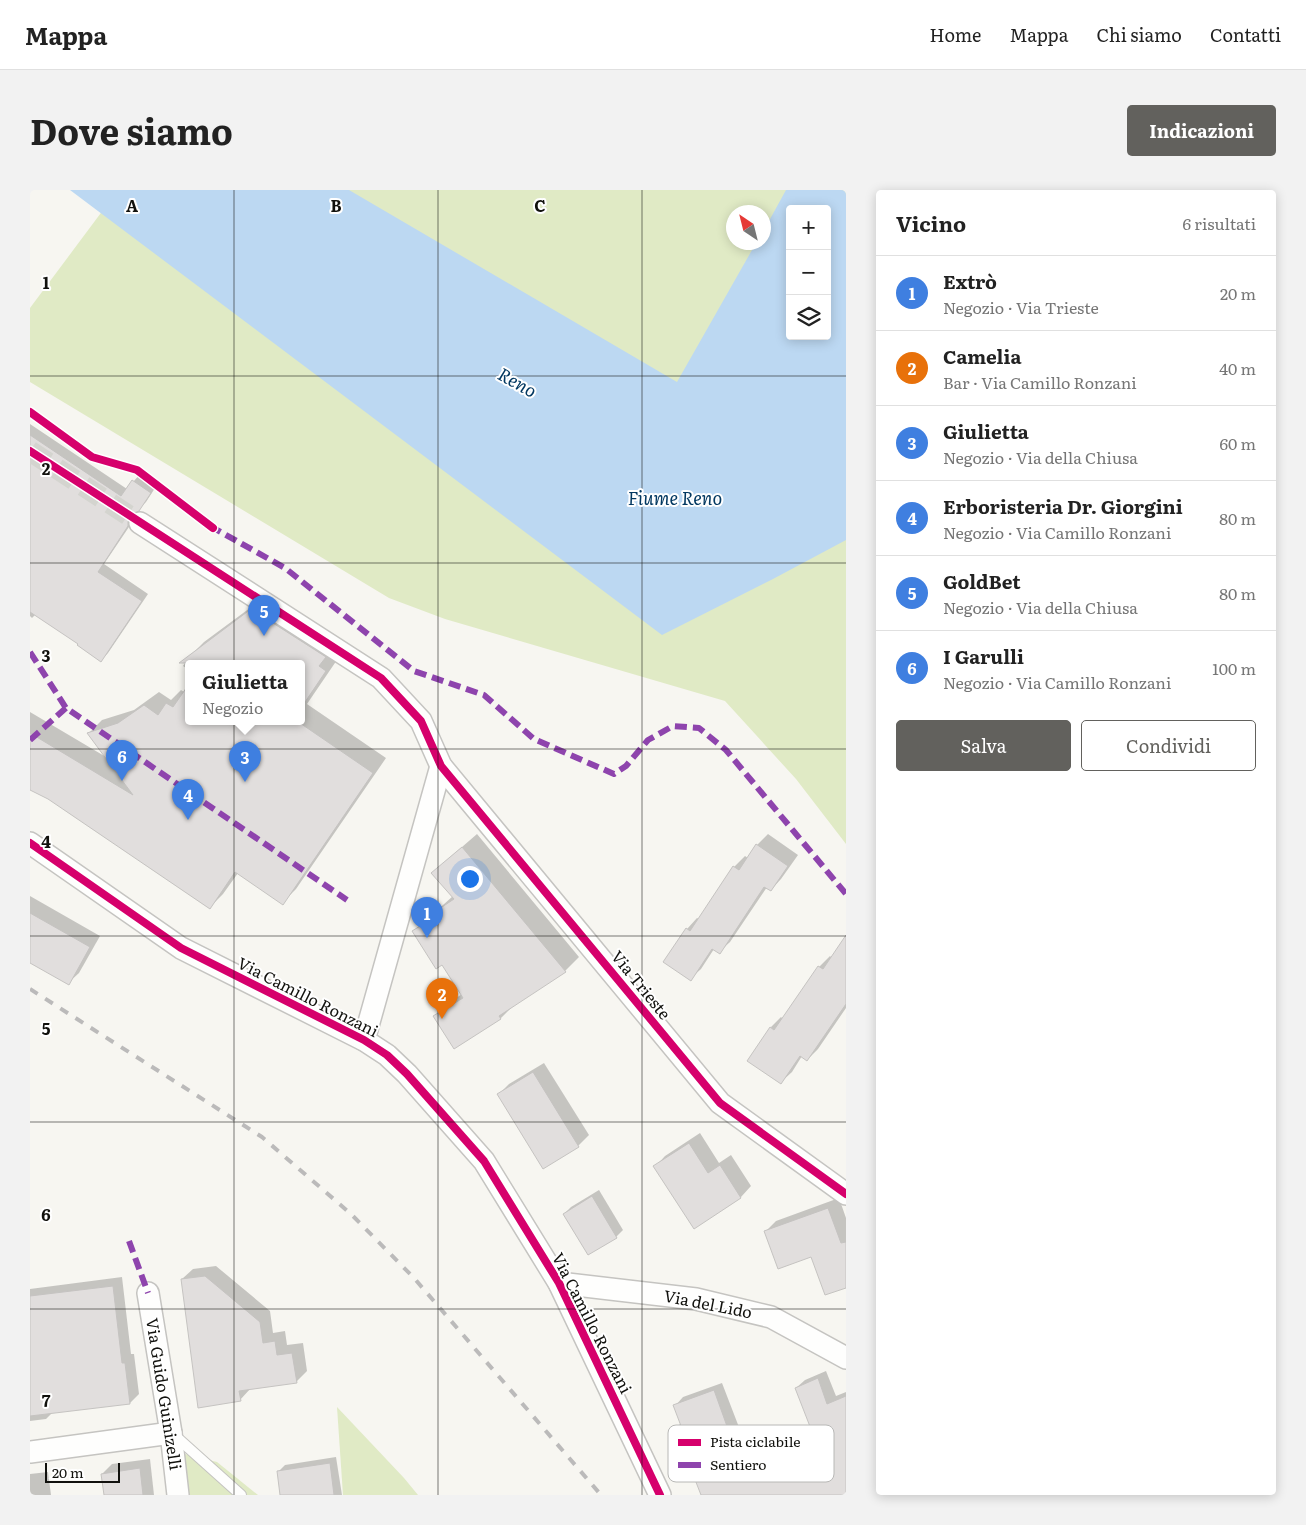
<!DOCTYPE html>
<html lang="it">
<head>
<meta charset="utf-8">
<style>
  :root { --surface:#fff; --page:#f2f2f2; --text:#222; --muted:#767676; --line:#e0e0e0; --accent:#62615d }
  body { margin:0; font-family:Literata,serif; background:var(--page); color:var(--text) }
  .controls { position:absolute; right:15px; top:15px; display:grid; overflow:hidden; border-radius:5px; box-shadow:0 2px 12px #0003 }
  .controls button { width:45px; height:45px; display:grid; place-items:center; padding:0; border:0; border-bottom:1px solid var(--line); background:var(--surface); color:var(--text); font:25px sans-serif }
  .compass { position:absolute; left:696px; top:15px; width:45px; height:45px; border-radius:50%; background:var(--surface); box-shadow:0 2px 12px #0003; rotate:325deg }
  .scale { position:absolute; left:15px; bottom:12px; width:75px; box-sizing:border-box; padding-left:5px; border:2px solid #11110d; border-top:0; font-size:14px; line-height:18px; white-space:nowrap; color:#11110d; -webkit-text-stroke:4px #fff; paint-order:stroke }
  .you { position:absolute; left:439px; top:688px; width:18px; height:18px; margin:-12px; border:4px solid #fff; border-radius:50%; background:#1a73e8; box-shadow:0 0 0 8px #1a73e833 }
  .badge { display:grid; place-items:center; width:32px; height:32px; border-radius:50%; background:var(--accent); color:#fff; font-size:16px; font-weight:700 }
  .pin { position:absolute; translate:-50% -41px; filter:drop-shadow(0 1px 2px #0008) }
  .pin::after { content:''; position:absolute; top:26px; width:18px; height:15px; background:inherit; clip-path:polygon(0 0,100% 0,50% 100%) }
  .popup { position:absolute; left:155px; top:470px; width:120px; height:65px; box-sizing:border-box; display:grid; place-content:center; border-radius:5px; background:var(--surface); filter:drop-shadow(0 1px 4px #0005); font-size:16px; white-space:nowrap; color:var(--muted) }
  .popup b { font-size:19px; color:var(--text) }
  .popup::after { content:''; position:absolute; left:50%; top:100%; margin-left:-10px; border:10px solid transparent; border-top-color:var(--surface) }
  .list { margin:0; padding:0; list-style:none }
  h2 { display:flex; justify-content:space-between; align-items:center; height:65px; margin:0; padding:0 20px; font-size:21px }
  h2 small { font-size:16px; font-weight:400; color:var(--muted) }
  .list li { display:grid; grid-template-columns:32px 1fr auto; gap:15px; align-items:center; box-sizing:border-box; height:75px; padding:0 20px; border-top:1px solid var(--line) }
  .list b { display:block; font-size:19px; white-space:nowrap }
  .list p { margin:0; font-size:16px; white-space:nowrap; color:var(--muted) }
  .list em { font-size:16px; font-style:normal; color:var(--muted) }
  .actions { display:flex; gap:10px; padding:15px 20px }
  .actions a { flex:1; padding:11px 0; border:1px solid var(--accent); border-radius:5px; text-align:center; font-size:18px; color:var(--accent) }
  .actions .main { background:var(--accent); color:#fff }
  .icon { flex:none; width:28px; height:28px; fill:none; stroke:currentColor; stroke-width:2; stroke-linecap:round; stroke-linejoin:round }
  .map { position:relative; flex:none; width:816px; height:1305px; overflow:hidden; border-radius:5px }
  header { display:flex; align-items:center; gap:30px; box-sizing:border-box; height:70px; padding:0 25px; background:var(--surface); border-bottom:1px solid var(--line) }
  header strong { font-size:24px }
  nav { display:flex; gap:28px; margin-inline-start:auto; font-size:18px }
  .intro { display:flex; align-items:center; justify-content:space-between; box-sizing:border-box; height:120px; padding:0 30px }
  h1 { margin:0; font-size:35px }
  .button { padding:12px 22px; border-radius:5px; background:var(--accent); color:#fff; font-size:18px; font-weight:700 }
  main { display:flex; gap:30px; padding:0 30px }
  aside { flex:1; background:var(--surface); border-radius:5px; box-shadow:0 2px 12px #0003 }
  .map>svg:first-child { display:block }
  .green { fill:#e0eac5; fill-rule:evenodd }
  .water { fill:#bcd8f2; fill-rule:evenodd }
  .shadow { fill:#0003 }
  .building { fill:#e1dedd; stroke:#c5c3c1 }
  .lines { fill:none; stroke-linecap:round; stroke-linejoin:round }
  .minor-tunnel { stroke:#d4d4cf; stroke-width:21; stroke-dasharray:21 11; stroke-linecap:butt }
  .service-casing { stroke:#c5c4c1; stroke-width:12 }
  .minor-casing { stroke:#c5c4c1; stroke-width:24 }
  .service { stroke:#fefefd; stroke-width:10 }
  .minor { stroke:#fefefd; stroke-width:21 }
  .rail { stroke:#bbbaba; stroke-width:4; stroke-dasharray:9 9; stroke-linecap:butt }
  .quiet { stroke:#8e44ad; stroke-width:6; stroke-dasharray:12 6; stroke-linecap:butt }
  .cycleway-casing { stroke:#fff; stroke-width:11 }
  .cycleway { stroke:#d6006c; stroke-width:8 }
  .grid { fill:none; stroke:#11110d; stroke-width:1; stroke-opacity:0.55 }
  .labels { text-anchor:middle; stroke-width:4; stroke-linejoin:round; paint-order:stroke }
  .street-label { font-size:16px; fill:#11110d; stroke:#fff }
  .water-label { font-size:18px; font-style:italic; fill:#023861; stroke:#fff }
  .key { fill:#fff; stroke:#b8b8b6; stroke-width:1 }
  .key-label { font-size:14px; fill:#11110d }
  .grid-label { font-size:16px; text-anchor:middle; font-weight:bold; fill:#11110d; stroke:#fff; stroke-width:4; stroke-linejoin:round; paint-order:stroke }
</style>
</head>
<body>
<header>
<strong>Mappa</strong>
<nav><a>Home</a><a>Mappa</a><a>Chi siamo</a><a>Contatti</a></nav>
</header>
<div class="intro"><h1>Dove siamo</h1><a class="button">Indicazioni</a></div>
<main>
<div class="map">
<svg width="816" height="1305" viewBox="0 0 816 1305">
  <rect width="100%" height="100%" fill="#f7f6f1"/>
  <g class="green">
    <path d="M88,0h728v654l-50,-65 -71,-78 -280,-82 -56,-21 -359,-216v-74zM760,19h37v127h-37zM704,22h30v30h-30z"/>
    <path d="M307,1217l67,71 14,17h-75z"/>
    <path d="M151,1263l36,9 41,33h-72z"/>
  </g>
  <path class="water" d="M40,0h279l328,192 79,-139 8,-1v-12l22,-40h60v350l-73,39 -111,56zM760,19h37v127h-37z"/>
  <g class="shadow">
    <path d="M0,234l97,65 13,-15 17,11 -11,17 -11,10v6l-31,46 44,30 -40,59 -7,7 -21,-17 -44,-29 -4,4 -2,-2z"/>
    <path d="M236,406l73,61 -32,47 79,54 -90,131 -14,14 -44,-30 -15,21 -14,14 -161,-110 -18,-10v-76l76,45 -17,-24 13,-13 32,-10 25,-18 12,8 10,-10 3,2 5,29h112v-58h-112v7l-6,-4 6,-9 15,-15z"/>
    <path d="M447,644l102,123 -14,14 -51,34 -13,13 -47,30 -19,-31 14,-14 13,-9 -19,-31 -29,-32 39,-35 -21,-23z"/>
    <path d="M738,644l30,21 -17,24 -10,11 -4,-3 -37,55 -11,10 -5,-3 -13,20 -11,10 -3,-50 10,-11 2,1 35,-52 11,-11 3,2 9,-13z"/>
    <path d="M0,706l70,40 -21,37 -11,10 -38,-21z"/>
    <path d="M816,750v68l-28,41 -11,11 -5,-4 -10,16 -11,10 -10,-55 10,-10 2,2 36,-52 11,-11 2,2z"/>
    <path d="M514,873l45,72 -11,11 -79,-52 10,-10z"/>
    <path d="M670,943l19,30 12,-8 20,31 -10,11 -42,27 -44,-57 10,-11z"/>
    <path d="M569,1000l24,40 -7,7 -52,-23 7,-7z"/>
    <path d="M809,1008l7,20v69l-34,-31 -47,-24 11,-11z"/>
    <path d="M186,1076l54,45 3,22 12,-2 2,14 16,-2 4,28 -11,11 -45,6 -11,12 -58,-121 11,-10z"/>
    <path d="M92,1087l9,77h3l5,40 -9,9 -77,9 -7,7 -16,2v-132z"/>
    <path d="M796,1181l10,25 10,-4v100l-7,3h-137l-26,-67 5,-5 -6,-17 8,-9 39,-14 20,52 21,-10 21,47 39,-16 -27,-68 9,-8z"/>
    <path d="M306,1267l6,38h-60l-4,-23 7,-7z"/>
    <path d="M120,1269l4,36h-49l-3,-21 10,-10z"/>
    <path d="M18,1282l3,23h-21v-21z"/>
  </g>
  <g class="building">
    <path d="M0,245l91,61 11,-16 19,13 -12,18 -9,5 -2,6v4l-30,46 44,29 -41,61 -24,-17 1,-1 -48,-32z"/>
    <path d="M221,419l75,48 -7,9 7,5 -25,37v-45h-122z"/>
    <path d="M159,494v37h108l76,52 -90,132 -48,-33 -25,37 -162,-110 -18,-9v-57l103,62 -46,-62 31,-10 26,-18 14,10 8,-12 7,4z"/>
    <path d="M726,654l32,22 -17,25 -7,-4 -44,67 -8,-5 -21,32 -28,-19 23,-34 4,3 43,-65 6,4z"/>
    <path d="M432,657l104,125 -67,44 2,3 -47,30 -21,-33 30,-18 -21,-33 -6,4 -24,-38 26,-16 -2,-4 18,-12 -23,-26z"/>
    <path d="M0,723l60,34 -21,38 -39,-22z"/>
    <path d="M816,745v69l-39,57 -7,-5 -19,28 -34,-23 23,-34 4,3 44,-64 5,3z"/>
    <path d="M503,882l46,75 -36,22 -46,-75z"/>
    <path d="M659,953l19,30 12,-8 21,33 -47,31 -41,-63z"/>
    <path d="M562,1006l25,42 -29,17 -25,-41z"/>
    <path d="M798,1018l13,35 5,-1v46l-21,7 -14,-38 -33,12 -14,-38z"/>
    <path d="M175,1086l55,46 3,21 12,-2 2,14 15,-2 5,30 -58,8 2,10 -43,7 -17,-129z"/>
    <path d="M83,1096l9,77h3l5,41 -100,12v-120z"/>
    <path d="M788,1188l9,26 19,-8v99h-145l-26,-67 6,-2 -8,-21 41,-15 19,53 22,-10 21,47 47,-20 -28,-72z"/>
    <path d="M300,1273l4,32h-54l-3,-24z"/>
    <path d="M110,1278l3,27h-39l-3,-21z"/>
  </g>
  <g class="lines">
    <path class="minor-tunnel" d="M0,261l110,72"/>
    <defs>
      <path id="service" d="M143,1244l68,61"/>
      <g id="minor">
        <path d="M110,333l241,155 40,43 20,45 279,337 126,91"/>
        <path d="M0,653l151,105 183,92 23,15 20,19 77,87 75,122 101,212"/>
        <path d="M334,850l77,-274"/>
        <path d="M529,1093l137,16 75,18 75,41"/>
        <path d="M118,1103l23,140 7,62"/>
        <path d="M0,1262l141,-19"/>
      </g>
    </defs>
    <use href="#service" class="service-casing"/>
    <use href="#minor" class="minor-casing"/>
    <use href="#service" class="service"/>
    <use href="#minor" class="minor"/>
    <path class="rail" d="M0,799l232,148 89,77 63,64 187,217"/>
    <g class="quiet">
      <path d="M180,336l75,42 129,103 70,24 50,44 80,35 12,-8 22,-26 25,-14 26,2 27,22 120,144"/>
      <path d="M0,462l36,56 281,192"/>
      <path d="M0,550l36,-32"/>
      <path d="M99,1051l19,52"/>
    </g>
    <defs>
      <g id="cycleway">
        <path d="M0,222l62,45 45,13 76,58"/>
        <path d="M0,261l351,227 40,43 20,45 279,337 126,91"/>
        <path d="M0,653l151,105 183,92 23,15 20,19 77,87 75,122 101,212"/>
      </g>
    </defs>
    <use href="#cycleway" class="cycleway-casing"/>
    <use href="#cycleway" class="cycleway"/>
  </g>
  <path class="grid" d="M204,0v1305M408,0v1305M612,0v1305M0,186h816M0,373h816M0,559h816M0,746h816M0,932h816M0,1119h816"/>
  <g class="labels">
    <g class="street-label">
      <text transform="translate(611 795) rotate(51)" y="6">Via Trieste</text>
      <text transform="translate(278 807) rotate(27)" y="6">Via Camillo Ronzani</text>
      <text transform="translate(678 1114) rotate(11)" y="6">Via del Lido</text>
      <text transform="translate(562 1133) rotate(63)" y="6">Via Camillo Ronzani</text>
      <text transform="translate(134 1204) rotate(81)" y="6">Via Guido Guinizelli</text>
    </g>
    <g class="water-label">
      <text transform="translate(487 193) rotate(29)" y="6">Reno</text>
      <text x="645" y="315">Fiume Reno</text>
    </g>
  </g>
  <rect x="638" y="1235" width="166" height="57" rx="8" class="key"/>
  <rect x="648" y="1249" width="23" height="7" fill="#d6006c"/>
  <rect x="648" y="1272" width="23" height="6" fill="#8e44ad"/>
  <g class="key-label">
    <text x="680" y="1257">Pista ciclabile</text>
    <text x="680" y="1280">Sentiero</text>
  </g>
  <g class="grid-label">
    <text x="102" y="22">A</text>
    <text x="306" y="22">B</text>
    <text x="510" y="22">C</text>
    <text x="16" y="99">1</text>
    <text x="16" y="285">2</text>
    <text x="16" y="472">3</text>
    <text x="16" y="658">4</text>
    <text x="16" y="845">5</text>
    <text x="16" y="1031">6</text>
    <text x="16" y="1217">7</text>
  </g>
</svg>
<div class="controls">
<button>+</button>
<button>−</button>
<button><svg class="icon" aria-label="layers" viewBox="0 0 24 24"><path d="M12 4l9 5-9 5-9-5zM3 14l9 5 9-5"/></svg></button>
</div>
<svg class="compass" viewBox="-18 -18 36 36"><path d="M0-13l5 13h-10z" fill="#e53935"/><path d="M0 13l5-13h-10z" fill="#767676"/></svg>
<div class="scale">20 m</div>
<div class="you"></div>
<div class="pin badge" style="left:397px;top:748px;background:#3f7fe0">1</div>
<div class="pin badge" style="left:412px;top:829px;background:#e8710a">2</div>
<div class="pin badge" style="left:215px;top:592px;background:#3f7fe0">3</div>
<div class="popup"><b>Giulietta</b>Negozio</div>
<div class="pin badge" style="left:158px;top:630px;background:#3f7fe0">4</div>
<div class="pin badge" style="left:234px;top:446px;background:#3f7fe0">5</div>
<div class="pin badge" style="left:92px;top:591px;background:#3f7fe0">6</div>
</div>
<aside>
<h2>Vicino<small>6 risultati</small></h2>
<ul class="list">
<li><span class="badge" style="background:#3f7fe0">1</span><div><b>Extrò</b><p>Negozio · Via Trieste</p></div><em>20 m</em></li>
<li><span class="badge" style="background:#e8710a">2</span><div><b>Camelia</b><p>Bar · Via Camillo Ronzani</p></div><em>40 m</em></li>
<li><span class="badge" style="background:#3f7fe0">3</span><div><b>Giulietta</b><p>Negozio · Via della Chiusa</p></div><em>60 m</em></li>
<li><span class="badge" style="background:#3f7fe0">4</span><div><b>Erboristeria Dr. Giorgini</b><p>Negozio · Via Camillo Ronzani</p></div><em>80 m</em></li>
<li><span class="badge" style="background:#3f7fe0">5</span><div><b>GoldBet</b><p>Negozio · Via della Chiusa</p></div><em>80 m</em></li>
<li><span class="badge" style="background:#3f7fe0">6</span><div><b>I Garulli</b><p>Negozio · Via Camillo Ronzani</p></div><em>100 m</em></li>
</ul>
<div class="actions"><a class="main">Salva</a><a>Condividi</a></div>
</aside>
</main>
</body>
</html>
